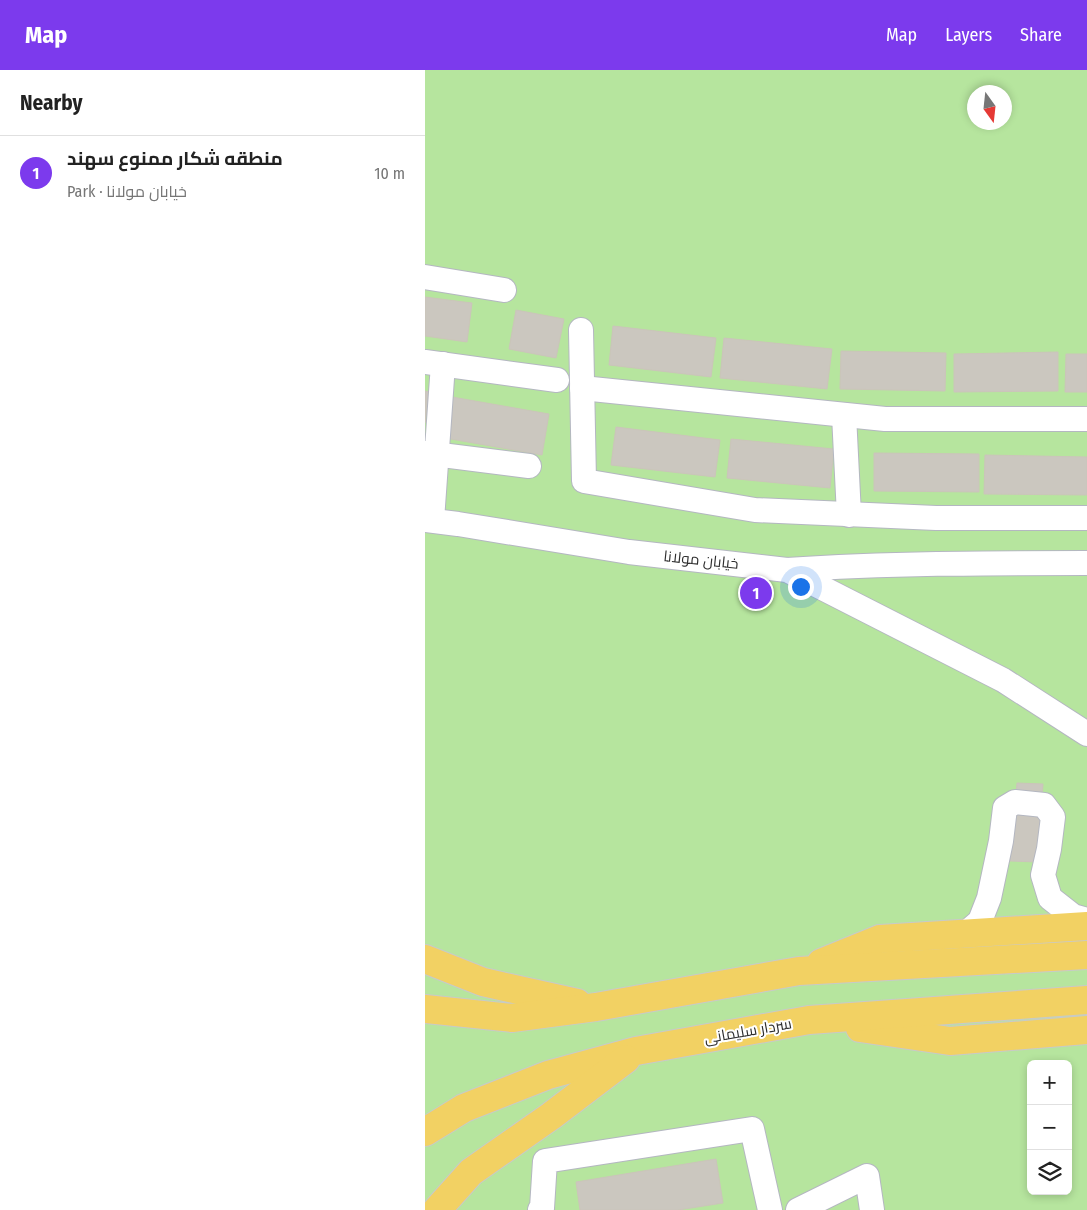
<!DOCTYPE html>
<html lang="en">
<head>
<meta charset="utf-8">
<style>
  :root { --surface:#fff; --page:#f2f2f2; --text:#222; --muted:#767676; --line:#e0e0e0; --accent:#7c3aed }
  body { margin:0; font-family:"Fira Sans Condensed",Cairo,sans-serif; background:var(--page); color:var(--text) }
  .controls { position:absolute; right:15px; bottom:15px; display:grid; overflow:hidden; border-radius:8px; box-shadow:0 2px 8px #0003 }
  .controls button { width:45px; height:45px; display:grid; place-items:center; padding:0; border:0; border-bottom:1px solid var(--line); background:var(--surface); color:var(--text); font:25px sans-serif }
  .compass { position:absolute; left:542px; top:15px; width:45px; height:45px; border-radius:50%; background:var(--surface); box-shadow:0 2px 8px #0003; rotate:165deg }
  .you { position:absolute; left:375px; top:516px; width:18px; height:18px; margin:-12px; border:4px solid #fff; border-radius:50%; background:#1a73e8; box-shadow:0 0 0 8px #1a73e833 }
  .badge { display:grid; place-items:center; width:32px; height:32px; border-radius:50%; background:var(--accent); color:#fff; font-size:16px; font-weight:700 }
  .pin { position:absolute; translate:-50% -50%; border:2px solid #fff; box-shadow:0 1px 5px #0006 }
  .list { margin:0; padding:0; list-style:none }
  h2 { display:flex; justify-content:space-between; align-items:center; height:65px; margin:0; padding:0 20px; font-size:21px }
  h2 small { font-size:16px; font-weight:400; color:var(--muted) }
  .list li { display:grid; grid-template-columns:32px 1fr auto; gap:15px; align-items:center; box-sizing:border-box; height:75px; padding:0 20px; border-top:1px solid var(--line) }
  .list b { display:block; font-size:19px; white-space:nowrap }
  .list p { margin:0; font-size:16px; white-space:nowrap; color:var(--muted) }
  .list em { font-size:16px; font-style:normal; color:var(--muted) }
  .icon { flex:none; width:28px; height:28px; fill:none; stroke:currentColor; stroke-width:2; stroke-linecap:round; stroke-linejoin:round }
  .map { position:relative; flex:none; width:662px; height:1140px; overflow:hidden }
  header { display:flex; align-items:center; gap:30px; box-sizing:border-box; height:70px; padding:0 25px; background:var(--accent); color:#fff }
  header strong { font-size:24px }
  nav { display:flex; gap:28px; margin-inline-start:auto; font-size:18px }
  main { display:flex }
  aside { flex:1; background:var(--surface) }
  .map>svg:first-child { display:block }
  .green { fill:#b6e59e; fill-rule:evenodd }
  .building { fill:#cbc7bf; stroke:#cbc5ba }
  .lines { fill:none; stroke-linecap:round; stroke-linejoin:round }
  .minor-casing { stroke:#b4b7c1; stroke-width:26 }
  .major-casing { stroke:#c9c9c9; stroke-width:30 }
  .minor { stroke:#fff; stroke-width:24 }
  .major { stroke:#f2d163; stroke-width:28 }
  .labels { text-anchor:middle; stroke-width:4; stroke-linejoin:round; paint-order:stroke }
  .street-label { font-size:15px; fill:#2e2e2e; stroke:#fff }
</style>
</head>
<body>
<header>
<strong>Map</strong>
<nav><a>Map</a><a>Layers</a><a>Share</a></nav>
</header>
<main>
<aside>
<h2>Nearby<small></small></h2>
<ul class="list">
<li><span class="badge">1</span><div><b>منطقه شکار ممنوع سهند</b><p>Park · خیابان مولانا</p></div><em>10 m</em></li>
</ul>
</aside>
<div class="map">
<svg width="662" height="1140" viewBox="0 0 662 1140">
  <rect width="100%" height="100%" fill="#efe9e1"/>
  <path class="green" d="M0,0h662v1140h-662zM550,22h30v30h-30zM606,994h37v127h-37z"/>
  <g class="building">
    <path d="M0,227l47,6 -5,39 -42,-6z"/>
    <path d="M91,240l48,9 -8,39 -47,-9z"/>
    <path d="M188,256l103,12 -5,39 -102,-12z"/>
    <path d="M299,268l108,11 -5,40 -107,-11z"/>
    <path d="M416,281l105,2 -1,38 -105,-2z"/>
    <path d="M633,282v39l-104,1v-38z"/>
    <path d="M641,284h21v38h-22z"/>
    <path d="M0,321l5,1 -5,31z"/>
    <path d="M27,327l97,17 -7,41 -97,-17z"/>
    <path d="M191,357l104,13 -5,37 -104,-12z"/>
    <path d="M306,369l103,10 -4,39 -103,-10z"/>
    <path d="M449,383l105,1v38l-105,-1z"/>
    <path d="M560,385l102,2v38l-103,-1z"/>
    <path d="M592,713l26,1 -6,78 -27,-1z"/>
    <path d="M291,1089l7,44 -45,7h-98l-4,-28z"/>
  </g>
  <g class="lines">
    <defs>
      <g id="minor">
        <path d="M0,207l79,13"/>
        <path d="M156,260l3,151 171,29 181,8h151"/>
        <path d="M0,292l132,18"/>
        <path d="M157,318l303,31h202"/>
        <path d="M419,345l5,100"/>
        <path d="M0,383l104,13"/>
        <path d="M0,450l33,4 171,28 158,18 216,110 84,54"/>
        <path d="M7,450l11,-156"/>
        <path d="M362,500c100,-7 200,-7 300,-7"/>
        <path d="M540,864l15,-13 9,-23 12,-57 4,-33 10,-6 29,3 9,12 -4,32 -6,26 7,23 23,18 14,4"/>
        <path d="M115,1140l2,-2 3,-47 207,-32 18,81"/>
        <path d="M373,1140l69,-34 5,34"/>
      </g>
      <g id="major">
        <path d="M0,889l58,23 94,21"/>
        <path d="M396,893l59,-24 207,-13"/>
        <path d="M0,939l87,9 84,-11 203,-36 288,-16"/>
        <path d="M435,958l90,13 137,-11"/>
        <path d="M0,1062l39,-24 84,-33 88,-24 173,-31 278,-20"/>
        <path d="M12,1140l34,-38 80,-56 75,-57"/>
      </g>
    </defs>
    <use href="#minor" class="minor-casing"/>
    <use href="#major" class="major-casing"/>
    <use href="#minor" class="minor"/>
    <use href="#major" class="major"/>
  </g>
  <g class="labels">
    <g class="street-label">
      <text transform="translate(276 490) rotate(6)" y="5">خیابان مولانا</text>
      <text transform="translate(323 961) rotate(-10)" y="5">سردار سلیمانی</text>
    </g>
  </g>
</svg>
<div class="controls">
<button>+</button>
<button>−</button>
<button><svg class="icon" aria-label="layers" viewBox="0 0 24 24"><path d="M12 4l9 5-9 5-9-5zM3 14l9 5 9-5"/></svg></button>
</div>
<svg class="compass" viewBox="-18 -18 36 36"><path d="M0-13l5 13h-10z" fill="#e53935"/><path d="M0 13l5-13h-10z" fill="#767676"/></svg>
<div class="you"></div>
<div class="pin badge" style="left:331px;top:523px">1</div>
</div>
</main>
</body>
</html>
